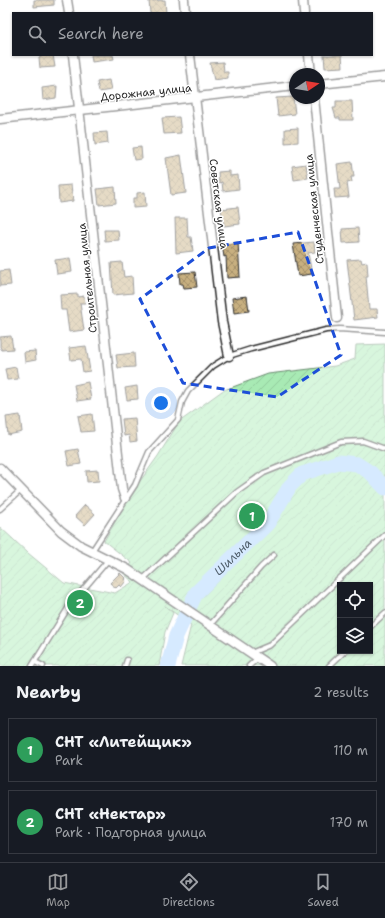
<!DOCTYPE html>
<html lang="en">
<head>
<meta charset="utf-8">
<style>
  :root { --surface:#171b24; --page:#20242c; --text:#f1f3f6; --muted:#9ea1a6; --line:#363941; --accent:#98999b }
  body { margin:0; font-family:"Shantell Sans",sans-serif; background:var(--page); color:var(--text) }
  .controls { position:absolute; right:12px; bottom:12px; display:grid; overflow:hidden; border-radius:0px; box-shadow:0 1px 3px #0004 }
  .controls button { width:36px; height:36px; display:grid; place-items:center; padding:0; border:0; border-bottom:1px solid var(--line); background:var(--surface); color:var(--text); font:20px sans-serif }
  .compass { position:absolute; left:289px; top:68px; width:36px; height:36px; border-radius:50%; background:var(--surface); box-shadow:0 1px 3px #0004; rotate:78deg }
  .you { position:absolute; left:161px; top:403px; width:14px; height:14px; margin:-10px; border:3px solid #fff; border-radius:50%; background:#1a73e8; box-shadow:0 0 0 6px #1a73e833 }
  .badge { display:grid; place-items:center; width:26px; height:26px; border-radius:50%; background:var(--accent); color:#fff; font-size:13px; font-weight:700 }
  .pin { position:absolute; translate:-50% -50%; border:2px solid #fff; box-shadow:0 1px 4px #0006 }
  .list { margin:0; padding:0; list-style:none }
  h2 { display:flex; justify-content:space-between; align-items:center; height:52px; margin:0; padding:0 16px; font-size:17px }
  h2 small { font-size:13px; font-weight:400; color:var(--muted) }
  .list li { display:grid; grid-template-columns:26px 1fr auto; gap:12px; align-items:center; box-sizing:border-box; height:64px; margin:0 8px 8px; padding:0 8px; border:1px solid var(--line); border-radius:0px }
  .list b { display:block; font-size:15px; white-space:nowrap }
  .list p { margin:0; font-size:13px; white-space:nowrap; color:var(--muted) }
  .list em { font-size:13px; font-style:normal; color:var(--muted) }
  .icon { flex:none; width:22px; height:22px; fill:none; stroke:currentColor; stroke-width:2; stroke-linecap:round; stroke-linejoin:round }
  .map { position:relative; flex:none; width:385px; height:666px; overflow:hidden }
  .search { position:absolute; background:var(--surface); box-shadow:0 1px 3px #0004; left:12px; right:12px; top:12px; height:44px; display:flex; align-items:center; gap:10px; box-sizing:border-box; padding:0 14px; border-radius:0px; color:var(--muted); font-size:15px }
  .sheet { height:196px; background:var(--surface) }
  nav { display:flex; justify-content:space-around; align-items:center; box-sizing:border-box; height:56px; border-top:1px solid var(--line); background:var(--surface); font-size:11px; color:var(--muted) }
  nav a { display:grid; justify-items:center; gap:2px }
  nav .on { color:var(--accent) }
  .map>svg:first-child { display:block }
  .garden { fill:url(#garden-furrows); stroke:#6a8a70; fill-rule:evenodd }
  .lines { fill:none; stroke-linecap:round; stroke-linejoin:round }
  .river { stroke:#a4d0fe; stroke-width:15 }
  .building { fill:url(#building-cross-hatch); stroke:#2b2b2b }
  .service-casing { stroke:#2b2b2b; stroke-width:7 }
  .minor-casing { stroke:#2b2b2b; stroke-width:11 }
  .service { stroke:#fff; stroke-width:4 }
  .minor { stroke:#fff; stroke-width:8 }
  .marked { fill:none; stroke:#1d4ed8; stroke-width:3; stroke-dasharray:8 5; stroke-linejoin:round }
  .labels { text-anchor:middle; stroke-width:3; stroke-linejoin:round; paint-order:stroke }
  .street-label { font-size:11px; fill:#2b2b2b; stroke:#fff }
  .water-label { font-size:12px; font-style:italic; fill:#4f5d6a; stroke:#fff }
</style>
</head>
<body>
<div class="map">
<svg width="385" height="666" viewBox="0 0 385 666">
  <defs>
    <pattern id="garden-furrows" width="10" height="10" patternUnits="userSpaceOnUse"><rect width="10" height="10" fill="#a8eab4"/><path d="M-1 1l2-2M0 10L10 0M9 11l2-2" fill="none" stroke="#91c99b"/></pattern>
    <pattern id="building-cross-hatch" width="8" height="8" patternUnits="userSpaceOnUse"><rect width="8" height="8" fill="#c8b080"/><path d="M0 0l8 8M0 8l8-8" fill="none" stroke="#a38f69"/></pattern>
  </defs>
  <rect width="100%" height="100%" fill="#fff"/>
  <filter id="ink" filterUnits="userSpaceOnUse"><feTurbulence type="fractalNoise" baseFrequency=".025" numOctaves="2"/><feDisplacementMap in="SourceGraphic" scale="8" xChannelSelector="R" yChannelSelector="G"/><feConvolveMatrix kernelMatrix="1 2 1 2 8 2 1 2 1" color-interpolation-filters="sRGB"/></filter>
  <g filter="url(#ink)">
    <path class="garden" d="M385,344v322h-204l10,-41 -26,-19 8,7 -8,19 -6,34h-159v-139l28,26 36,30 51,10 18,-11 -10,-9 9,-10 -28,-22 29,-50 25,-35 21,-34 43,-31 46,-17 67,-8 20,-7 1,-14zM340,585h30v66h-30z"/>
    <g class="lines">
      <path class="river" id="s1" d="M168,666l8,-30 20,-43 72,-70 22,-37 12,-12 36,-12 19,2 14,9 14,15"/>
    </g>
    <g class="building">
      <path d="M34,0h20v5l-20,2z"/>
      <path d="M165,0l1,13h-16l-1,-12z"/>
      <path d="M41,55h12l2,12 -15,1 -1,-10 2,-1z"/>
      <path d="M91,55h22l1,4 -22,3z"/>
      <path d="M324,55h18l1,12 -18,1z"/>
      <path d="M223,62l1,10h4v6l-14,2 -4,-17z"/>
      <path d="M109,80l2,10 -12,2 -2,-10z"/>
      <path d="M57,86l-1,12 -13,2 -1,-12z"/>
      <path d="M293,97l2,17 -17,2 -2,-18z"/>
      <path d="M336,101h16l1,19h-13v-2h-4l-3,-10h3z"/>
      <path d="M179,117l2,16 -17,1 -2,-16z"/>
      <path d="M298,128v14l-13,1v-14z"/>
      <path d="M107,132l1,11 -13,2 -1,-12z"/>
      <path d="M141,147l1,12 -8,1 -2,-12z"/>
      <path d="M181,155l5,38 -15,2 -5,-37z"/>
      <path d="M352,162l2,15h-3l1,5 -5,1 2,14 -14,1 -1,-9h6l-3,-25z"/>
      <path d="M306,164l2,14 -14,2 -2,-14z"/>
      <path d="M230,171v5l8,-1 1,14 -16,2 -1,-9 -3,1 -1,-11z"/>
      <path d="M71,185l2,16 -14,2 -1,-17z"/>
      <path d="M115,187l1,16 -17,2 -2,-16z"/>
      <path d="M145,192l1,15 -13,1v-10h4v-5z"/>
      <path d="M238,207l2,17 -16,2 -3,-17z"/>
      <path d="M175,218h12l1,19h3l2,14 -17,2z"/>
      <path d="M358,228l1,14 -16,1 -1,-14z"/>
      <path d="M104,230h14l1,10 -14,1z"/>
      <path d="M238,242l2,35 -13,1 -1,-22 -2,1 -2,-13z"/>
      <path d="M314,242l1,10 -7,1 4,21 -14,2 -5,-32z"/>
      <path d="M70,258l2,14 -15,2 -2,-14z"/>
      <path d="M361,259l1,4 5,-1 1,14h-2l3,33h8l1,8 -24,3 -7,-60z"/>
      <path d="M122,262l2,15 8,-1 1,17 -20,2 -2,-32z"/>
      <path d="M9,270l2,15 -11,1v-15z"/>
      <path d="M195,272l2,15 -13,1 -1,-4h-3l-1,-11z"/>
      <path d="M78,294v3l6,-1 1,7h-5l4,27 -15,2 -3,-22h-5l-1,-15z"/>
      <path d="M247,296l2,15 -15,2 -2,-15z"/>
      <path d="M11,336l2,13 -11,1 -2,-3v-10z"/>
      <path d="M86,346l4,25 -7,1 -2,-13 -10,1 -2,-12z"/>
      <path d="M35,351l1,9 -11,2 -1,-10z"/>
      <path d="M134,353l1,14 -17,1 -2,-13z"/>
      <path d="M16,367l2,12 -11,1 -2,-11z"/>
      <path d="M88,382l3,17 -14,2 -3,-16z"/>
      <path d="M137,386l1,13 -11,1 -2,-12z"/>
      <path d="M92,414l2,17 -13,1 -3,-16z"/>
      <path d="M20,415l2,17 -14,3 -2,-18z"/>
      <path d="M135,418l2,23 -7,1 -1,-7 -5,1 -2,-17z"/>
      <path d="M78,449l3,15 -12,2 -3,-15z"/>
      <path d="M98,470l1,11 -12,1 -1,-11z"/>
      <path d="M85,505l10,9 -10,11 -10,-9z"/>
      <path d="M120,573l5,5 -1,1 2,2 -5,6 -2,-2 -3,3 -6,-5z"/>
    </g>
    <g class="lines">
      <defs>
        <g id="service">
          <path d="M0,509l21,-19"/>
          <path d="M92,551l43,-66 14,-33 29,-32 4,-18 6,-11 25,-25 16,-10 22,-7 75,-19 13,-1 46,3"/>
          <path d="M142,580l95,-88 27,-19 77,-31 22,-1 22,8"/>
          <path d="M210,625l51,-58 13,-12"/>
          <path d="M370,627l15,-14"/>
          <path d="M251,653l19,-8 115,-110"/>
          <path d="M35,662l8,4"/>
          <path d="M32,666l38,-61 39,-46"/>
          <path d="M125,666l2,-6"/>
          <path d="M249,666l9,-8"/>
          <path d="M329,666l16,-15"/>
        </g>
        <g id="minor">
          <path d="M67,0l2,13"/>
          <path d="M184,0l1,13"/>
          <path d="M303,0l1,13"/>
          <path d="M73,55l49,434 3,9"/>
          <path d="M190,55l32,267 7,34"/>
          <path d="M309,55l2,19"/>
          <path d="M319,84l66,-7"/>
          <path d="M314,98l23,220"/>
          <path d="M0,119l295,-33"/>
          <path d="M0,468l61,63 20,15 46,23 143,97"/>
        </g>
      </defs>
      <use href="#service" class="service-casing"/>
      <use href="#minor" class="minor-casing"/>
      <use href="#service" class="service"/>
      <use href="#minor" class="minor"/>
    </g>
  </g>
  <path d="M0 0H385V666H0ZM298,232l43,123 -64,42 -94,-14 -43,-84 69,-51z" fill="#fff" fill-opacity=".55" fill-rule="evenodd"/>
  <path class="marked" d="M298,232l43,123 -64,42 -94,-14 -43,-84 69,-51z"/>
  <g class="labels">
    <g class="street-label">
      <text transform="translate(146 92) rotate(-6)" y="4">Дорожная улица</text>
      <text transform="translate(219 204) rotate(83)" y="4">Советская улица</text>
      <text transform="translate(314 209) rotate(-96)" y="4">Студенческая улица</text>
      <text transform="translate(87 278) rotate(-96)" y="4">Строительная улица</text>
    </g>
    <g class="water-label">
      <text dy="4" stroke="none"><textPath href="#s1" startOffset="130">Шильна</textPath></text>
    </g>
  </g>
</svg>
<div class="controls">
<button><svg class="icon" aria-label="locate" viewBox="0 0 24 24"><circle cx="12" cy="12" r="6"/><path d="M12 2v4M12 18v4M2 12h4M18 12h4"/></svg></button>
<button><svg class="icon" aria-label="layers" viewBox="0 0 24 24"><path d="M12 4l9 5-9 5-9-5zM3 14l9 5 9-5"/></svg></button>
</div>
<svg class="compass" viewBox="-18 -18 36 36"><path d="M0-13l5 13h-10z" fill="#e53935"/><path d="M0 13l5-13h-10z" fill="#9ea1a6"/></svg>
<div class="you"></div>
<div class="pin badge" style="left:252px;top:516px;background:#2e9e5b">1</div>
<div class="pin badge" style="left:80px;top:603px;background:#2e9e5b">2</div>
<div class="search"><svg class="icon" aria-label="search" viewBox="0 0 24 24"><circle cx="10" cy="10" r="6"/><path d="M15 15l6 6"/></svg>Search here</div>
</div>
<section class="sheet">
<h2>Nearby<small>2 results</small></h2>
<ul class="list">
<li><span class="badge" style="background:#2e9e5b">1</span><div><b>СНТ «Литейщик»</b><p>Park</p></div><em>110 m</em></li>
<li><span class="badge" style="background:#2e9e5b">2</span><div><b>СНТ «Нектар»</b><p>Park · Подгорная улица</p></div><em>170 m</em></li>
</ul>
</section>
<nav>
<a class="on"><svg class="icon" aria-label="map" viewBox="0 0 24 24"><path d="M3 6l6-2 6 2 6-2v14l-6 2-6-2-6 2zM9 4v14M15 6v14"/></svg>Map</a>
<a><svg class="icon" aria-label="directions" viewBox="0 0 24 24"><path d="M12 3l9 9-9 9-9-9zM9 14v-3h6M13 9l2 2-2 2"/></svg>Directions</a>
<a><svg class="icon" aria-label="saved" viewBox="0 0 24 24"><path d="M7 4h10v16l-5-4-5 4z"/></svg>Saved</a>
</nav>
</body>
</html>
